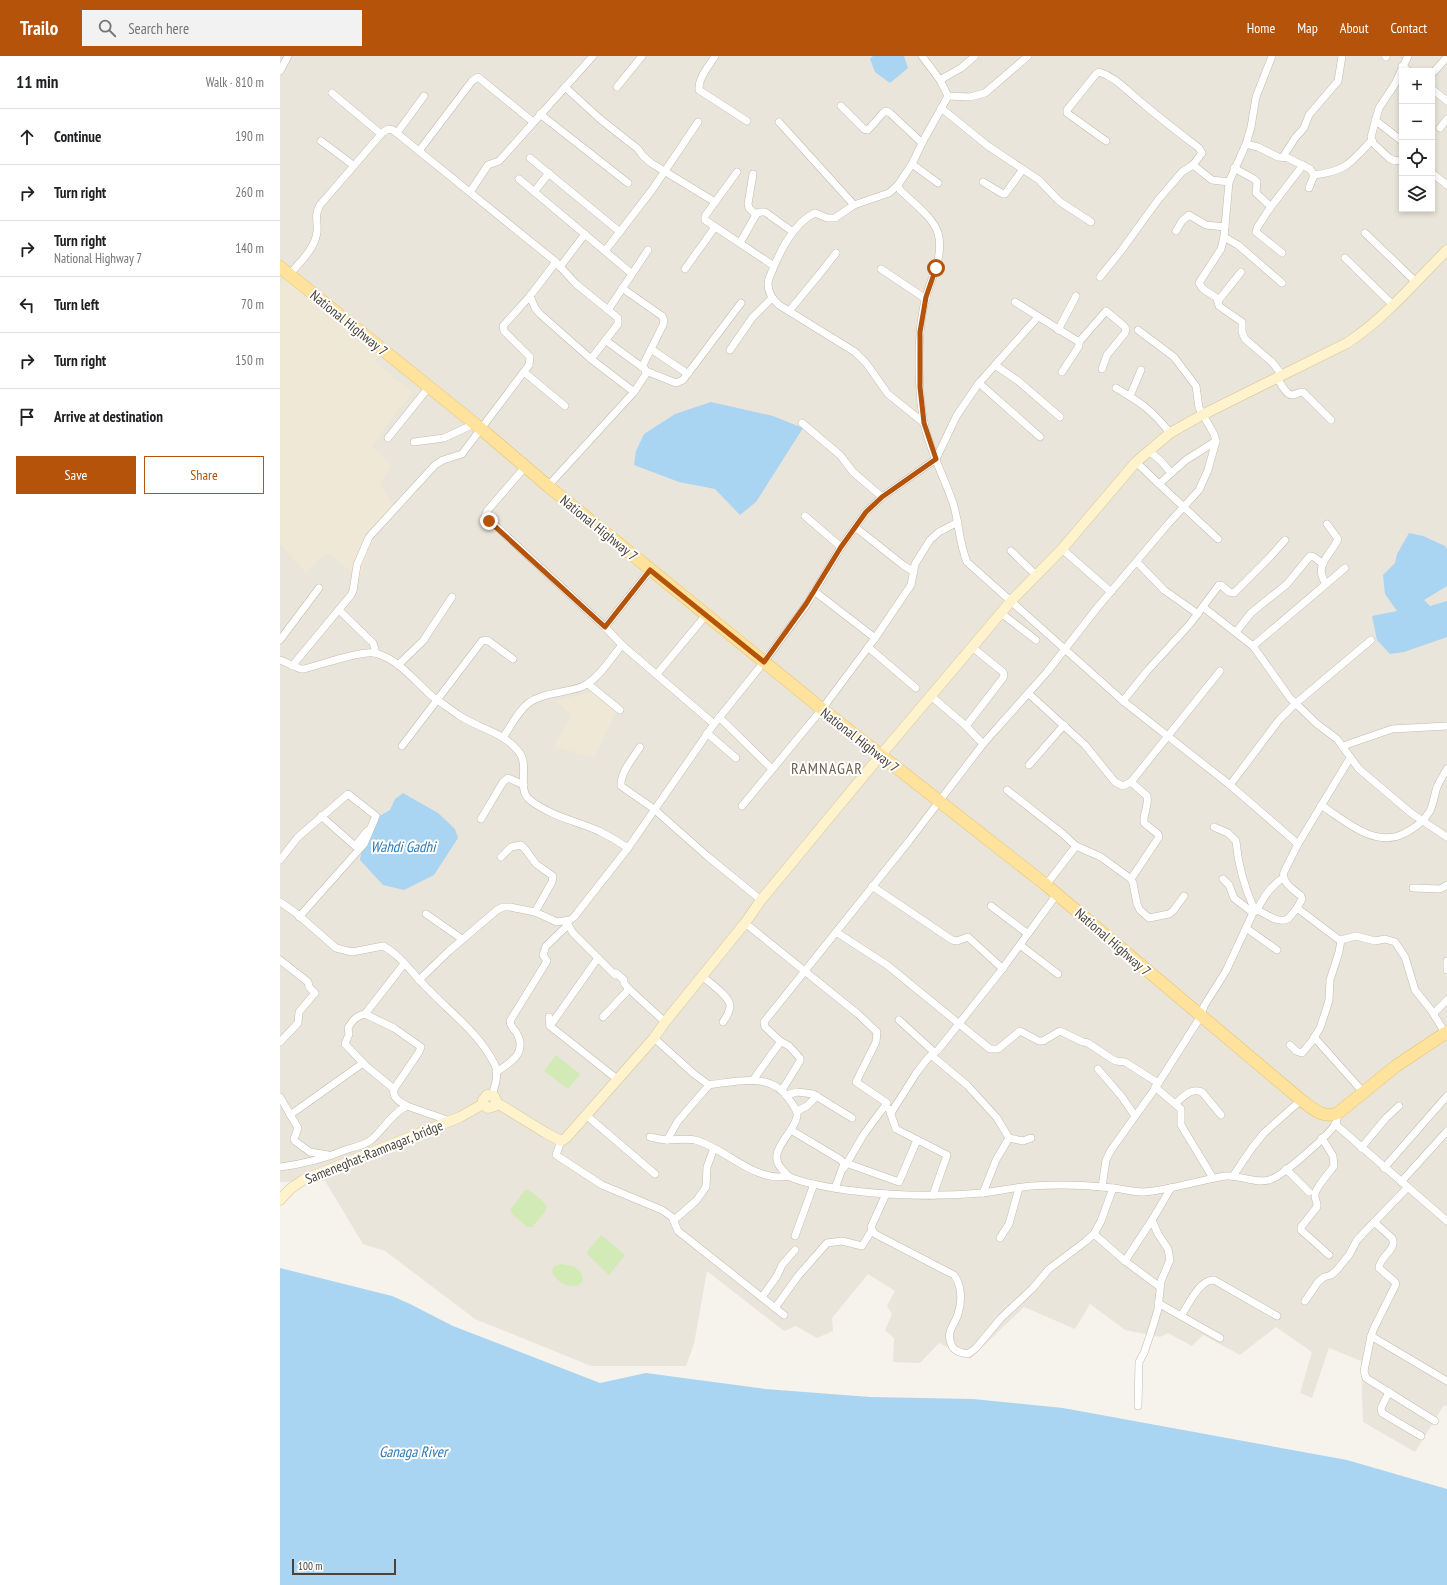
<!DOCTYPE html>
<html lang="en">
<head>
<meta charset="utf-8">
<style>
  :root { --surface:#fff; --page:#f2f2f2; --text:#202124; --muted:#757577; --line:#e0e0e0; --accent:#b45309 }
  body { margin:0; font-family:"PT Sans Narrow",sans-serif; background:var(--page); color:var(--text) }
  .controls { position:absolute; right:12px; top:12px; display:grid; overflow:hidden; border-radius:0px; box-shadow:0 2px 6px #0003 }
  .controls button { width:36px; height:36px; display:grid; place-items:center; padding:0; border:0; border-bottom:1px solid var(--line); background:var(--surface); color:var(--text); font:20px sans-serif }
  .scale { position:absolute; left:12px; bottom:10px; width:104px; box-sizing:border-box; padding-left:4px; border:2px solid #4b4439; border-top:0; font-size:11px; line-height:14px; white-space:nowrap; color:#4b4439; -webkit-text-stroke:3px #fff; paint-order:stroke }
  .stop { position:absolute; width:12px; height:12px; margin:-9px; border:3px solid #b45309; border-radius:50%; background:#fff }
  .stop.end { background:#b45309; border-color:#fff; box-shadow:0 1px 4px #0008 }
  .list { margin:0; padding:0; list-style:none }
  h2 { display:flex; justify-content:space-between; align-items:center; height:52px; margin:0; padding:0 16px; font-size:17px }
  h2 small { font-size:13px; font-weight:400; color:var(--muted) }
  .list li { display:grid; grid-template-columns:26px 1fr auto; gap:12px; align-items:center; box-sizing:border-box; height:56px; padding:0 16px; border-top:1px solid var(--line) }
  .list b { display:block; font-size:15px; white-space:nowrap }
  .list p { margin:0; font-size:13px; white-space:nowrap; color:var(--muted) }
  .list em { font-size:13px; font-style:normal; color:var(--muted) }
  .actions { display:flex; gap:8px; padding:12px 16px }
  .actions a { flex:1; padding:9px 0; border:1px solid var(--accent); border-radius:0px; text-align:center; font-size:14px; color:var(--accent) }
  .actions .main { background:var(--accent); color:#fff }
  .icon { flex:none; width:22px; height:22px; fill:none; stroke:currentColor; stroke-width:2; stroke-linecap:round; stroke-linejoin:round }
  .map { position:relative; flex:none; width:1167px; height:1529px; overflow:hidden }
  header { display:flex; align-items:center; gap:24px; box-sizing:border-box; height:56px; padding:0 20px; background:var(--accent); color:#fff }
  header strong { font-size:19px }
  nav { display:flex; gap:22px; margin-inline-start:auto; font-size:14px }
  .search { width:280px; height:36px; background:var(--page); display:flex; align-items:center; gap:10px; box-sizing:border-box; padding:0 14px; border-radius:0px; color:var(--muted); font-size:15px }
  main { display:flex }
  aside { flex:1; background:var(--surface) }
  .map>svg:first-child { display:block }
  .residential { fill:#eae5da; fill-rule:evenodd }
  .education { fill:#efe8d6 }
  .green { fill:#d2eab5 }
  .water { fill:#a9d4f2 }
  .lines { fill:none; stroke-linecap:round; stroke-linejoin:round }
  .street-casing { stroke:#c2bbae; stroke-width:8 }
  .secondary-casing { stroke:#d6c79b; stroke-width:11 }
  .primary-casing { stroke:#e6c16a; stroke-width:13 }
  .street { stroke:#fff; stroke-width:7 }
  .secondary { stroke:#fff3cd; stroke-width:10 }
  .primary { stroke:#ffe39c; stroke-width:12 }
  .route { stroke:#b45309; stroke-width:5 }
  .labels { text-anchor:middle; stroke-width:4; stroke-linejoin:round; paint-order:stroke }
  .street-label { font-size:14px; fill:#4b4439; stroke:#fff }
  .water-label { font-size:15px; font-style:italic; fill:#2e7ab2; stroke:#fff }
  .quarter-label { font-size:16px; letter-spacing:1px; fill:#6e6250; stroke:#fff }
</style>
</head>
<body>
<header>
<strong>Trailo</strong>
<div class="search"><svg class="icon" aria-label="search" viewBox="0 0 24 24"><circle cx="10" cy="10" r="6"/><path d="M15 15l6 6"/></svg>Search here</div>
<nav><a>Home</a><a>Map</a><a>About</a><a>Contact</a></nav>
</header>
<main>
<aside>
<h2>11 min<small>Walk · 810 m</small></h2>
<ul class="list">
<li><svg class="icon" aria-label="ahead" viewBox="0 0 24 24"><path d="M12 20V5M6 11l6-6 6 6"/></svg><div><b>Continue</b></div><em>190 m</em></li>
<li><svg class="icon" aria-label="right" viewBox="0 0 24 24"><path d="M7 20v-9h11M14 6l5 5-5 5"/></svg><div><b>Turn right</b></div><em>260 m</em></li>
<li><svg class="icon" aria-label="right" viewBox="0 0 24 24"><path d="M7 20v-9h11M14 6l5 5-5 5"/></svg><div><b>Turn right</b><p>National Highway 7</p></div><em>140 m</em></li>
<li><svg class="icon" aria-label="left" viewBox="0 0 24 24"><path d="M17 20v-9H6M10 6l-5 5 5 5"/></svg><div><b>Turn left</b></div><em>70 m</em></li>
<li><svg class="icon" aria-label="right" viewBox="0 0 24 24"><path d="M7 20v-9h11M14 6l5 5-5 5"/></svg><div><b>Turn right</b></div><em>150 m</em></li>
<li><svg class="icon" aria-label="arrive" viewBox="0 0 24 24"><path d="M6 21V4h12l-3 4 3 4H6"/></svg><div><b>Arrive at destination</b></div></li>
</ul>
<div class="actions"><a class="main">Save</a><a>Share</a></div>
</aside>
<div class="map">
<svg width="1167" height="1529" viewBox="0 0 1167 1529">
  <rect width="100%" height="100%" fill="#f6f3ec"/>
  <path class="residential" d="M0,0h1167v1350l-3,-1 -29,47 -52,-30 -2,-61 -32,-13 -17,50 -12,-5 12,-41 -36,-25 -36,28 -37,-20 -11,11 -24,-13 -8,4 -35,-7 -35,-26 -15,25 -51,-22 -54,52 -31,-16 -19,20 -27,-1 1,-24 -9,-8 7,-16 -5,-8 8,-15 -27,-17 -36,44 1,13 -16,7 -21,-12 -12,5 -77,-60 -13,73 -8,22h-95l-116,-47 -90,-68 -22,-7 -38,-63 -45,1zM1122,15h30v138h-30z"/>
  <g class="education">
    <path d="M9,219l94,78 -9,8 38,31 -40,54 20,20 -12,18 13,21 -20,33 -13,39 -34,-24 -20,20 -26,-29v-261z"/>
    <path d="M315,635l21,21 -22,46 -40,-12 18,-30 -16,-15z"/>
  </g>
  <g class="green">
    <path d="M276,999l24,19 -12,15 -24,-18z"/>
    <path d="M245,1134h3c6,4 15,10 19,17l-3,6 -12,14h-5l-15,-13 -2,-4z"/>
    <path d="M321,1179l24,20 -16,20 -23,-22z"/>
    <path d="M281,1208c4,1 9,1 12,2 12,5 14,21 -1,20 -14,-1 -30,-18 -11,-22z"/>
  </g>
  <g class="water">
    <path d="M593,0h31l4,12 -18,15 -15,-11 -5,-13z"/>
    <path d="M431,346l62,14 30,12 -47,74 -16,13 -25,-26 -36,-7 -45,-17 2,-14 8,-17 31,-20z"/>
    <path d="M1129,477l14,3 22,10 2,3v37l-23,14 6,6 17,-5v36l-43,15 -14,2 -13,-14 -5,-24 25,-5 -12,-17 -2,-19 12,-12 2,-9z"/>
    <path d="M123,737l35,20 17,16 3,9 -24,37 -30,15 -21,-5 -23,-25 4,-22 12,-20 14,-8 5,-11z"/>
    <path d="M0,1212l112,28 18,8 43,22 147,57 46,-10 119,16 105,8 103,2 90,9 284,52 100,29v96h-1167z"/>
  </g>
  <g class="lines">
    <defs>
      <g id="street">
        <path d="M435,0c-6,10 -17,22 -16,34l48,31"/>
        <path d="M642,0l18,24 8,16 22,1 15,-4 43,-37"/>
        <path d="M992,0l-16,41 -5,30 -5,17 -17,38 -5,55 -3,12 -22,34 4,6 14,9 2,8 23,16v10l3,7 27,23 10,13"/>
        <path d="M1105,0l1,1"/>
        <path d="M1122,10l7,5"/>
        <path d="M0,15l8,-15"/>
        <path d="M1152,18l15,-17"/>
        <path d="M660,24l21,-12 14,-12"/>
        <path d="M285,31l35,32 38,30 5,7 8,7 64,39"/>
        <path d="M337,31l25,-31"/>
        <path d="M1152,33l15,12"/>
        <path d="M52,37l49,41"/>
        <path d="M668,40l-26,47 -10,21 -14,21 2,5c11,11 34,28 38,43 6,22 -6,43 -12,64 -3,11 -5,24 -6,36 -2,25 -1,66 4,90 6,28 20,54 29,80 6,19 6,40 14,59l156,139 107,84 68,59"/>
        <path d="M561,50l23,23 4,1 15,-17 3,-2 4,2 32,30"/>
        <path d="M661,52l47,38 51,34 20,21 32,21"/>
        <path d="M260,58l88,69"/>
        <path d="M1095,64l27,21"/>
        <path d="M499,66l75,83"/>
        <path d="M1160,72l7,-9"/>
        <path d="M117,77l27,-37"/>
        <path d="M41,85l32,24"/>
        <path d="M966,88l12,3 20,10 10,1 22,11 4,6 -5,13"/>
        <path d="M139,95l53,-70 6,-4 55,45"/>
        <path d="M1003,101l12,-19 9,-10 5,-13 29,-34 4,-25"/>
        <path d="M250,102l90,74"/>
        <path d="M1122,104l-7,1 -6,-3 -16,-15 -2,-6 8,-29 16,-24 13,-28"/>
        <path d="M632,108l26,19"/>
        <path d="M913,109l19,15 17,2"/>
        <path d="M954,112l20,11 3,3 -1,11 14,13v2l-13,20 -1,4 26,21"/>
        <path d="M457,116l-32,44v4l69,46"/>
        <path d="M1152,117l15,12"/>
        <path d="M473,118l-5,30 1,4 7,7"/>
        <path d="M1034,119c33,-4 36,-12 58,-35"/>
        <path d="M239,123l112,94"/>
        <path d="M703,126l20,12h2l18,-25"/>
        <path d="M618,129l-9,8 -35,12 -19,13h-8l-12,-5c-21,10 -34,36 -42,56 -2,5 -5,10 -5,15 0,9 4,15 11,21l76,47 11,11 22,31 36,29"/>
        <path d="M190,136l18,-27 11,-4 94,-105"/>
        <path d="M254,136l15,-19"/>
        <path d="M990,152l33,-43"/>
        <path d="M896,175l6,-10 7,-6 17,10 19,2"/>
        <path d="M1085,177l50,48"/>
        <path d="M944,181l14,8 44,38"/>
        <path d="M460,187l17,-30 4,-1h4l28,20"/>
        <path d="M325,195l47,-61 46,-68"/>
        <path d="M1065,202l47,46"/>
        <path d="M280,211l25,-33"/>
        <path d="M405,213l30,-42"/>
        <path d="M601,213l45,30"/>
        <path d="M9,219c10,-12 26,-26 28,-43 1,-10 -3,-18 3,-27l63,-73 6,-3 4,1 163,132 20,22 42,34v6l-27,35"/>
        <path d="M820,221l21,-26 37,-51 24,-28 11,-7 9,-12 -3,-5c-20,-15 -39,-30 -58,-46 -14,-11 -25,-25 -42,-30l-3,2 -29,36v3l39,28"/>
        <path d="M342,232l40,28 2,4 -1,5 -21,42"/>
        <path d="M250,240l5,12 5,6 51,45 43,33"/>
        <path d="M938,245l23,-29"/>
        <path d="M735,246l64,40v4l-17,26"/>
        <path d="M328,254l40,-60"/>
        <path d="M509,255l29,-35 18,-23"/>
        <path d="M778,274l18,-34"/>
        <path d="M799,286l27,-31 18,15 2,3 -1,4 -18,22 -5,14"/>
        <path d="M371,293l37,25"/>
        <path d="M450,294l22,-32 20,-20"/>
        <path d="M715,309l22,15 43,37"/>
        <path d="M366,315l30,12 7,-3 58,-77"/>
        <path d="M244,316l41,34"/>
        <path d="M997,321c3,5 9,19 16,18 4,-1 6,-3 10,-3l28,28"/>
        <path d="M699,327l61,54"/>
        <path d="M836,332c24,14 36,22 54,45"/>
        <path d="M850,340l11,-26"/>
        <path d="M522,367l38,32 13,17 29,25"/>
        <path d="M108,382l41,-51"/>
        <path d="M134,386l30,-4 30,-14"/>
        <path d="M869,395l12,10 10,12"/>
        <path d="M856,406l23,22 27,-24 30,-19"/>
        <path d="M245,411l-38,44 -2,5 120,111 17,18 92,79"/>
        <path d="M879,428l59,55"/>
        <path d="M268,430l86,-94 12,-18 -1,-5 -3,-2 -37,-27"/>
        <path d="M525,460l36,31"/>
        <path d="M575,471l48,38 11,7"/>
        <path d="M782,493l49,43"/>
        <path d="M731,495l25,24"/>
        <path d="M857,506l27,28 34,24"/>
        <path d="M1046,528c-13,-20 4,-27 12,-45l-11,-15"/>
        <path d="M534,535l61,47"/>
        <path d="M923,551l50,39 37,52 27,26 20,15 22,30 52,44 36,24"/>
        <path d="M59,554l34,33 2,6 -1,4"/>
        <path d="M721,557l35,27"/>
        <path d="M325,571l45,-57"/>
        <path d="M956,576l15,-19 36,-29 23,-28 4,1 9,7"/>
        <path d="M0,584l39,-52"/>
        <path d="M973,590l92,-78"/>
        <path d="M588,591l48,41"/>
        <path d="M0,604l21,9h3c16,-4 58,-19 71,-16 24,6 40,29 58,44 9,6 18,13 27,19 22,14 42,15 59,36 11,13 -3,37 11,48 20,16 46,21 69,31 10,5 20,11 29,17"/>
        <path d="M118,609l25,-24 29,-44"/>
        <path d="M12,610l59,-71 2,-4 4,-26 12,-28 66,-72 8,-5 19,-6 67,-89 1,-8 -26,-26 -1,-5 27,-30 26,-34"/>
        <path d="M377,618l49,-59"/>
        <path d="M308,628l32,26"/>
        <path d="M748,637l57,52 30,37 8,4 8,-4 89,-111"/>
        <path d="M651,640l35,30 17,18"/>
        <path d="M843,645l24,-30 43,-47 29,-39h2l8,7 5,1 36,-36 15,-17"/>
        <path d="M439,661l53,52"/>
        <path d="M686,670l37,-48 1,-3 -1,-3 -31,-25"/>
        <path d="M427,677l29,25"/>
        <path d="M224,680c19,-29 20,-38 57,-44 8,-2 19,-3 26,-8 14,-9 24,-26 35,-39"/>
        <path d="M122,690l80,-105 5,-1 3,2 23,17"/>
        <path d="M1063,690l49,-17 55,-3"/>
        <path d="M360,691c-7,11 -20,26 -19,39l33,23 53,47 54,44"/>
        <path d="M749,709l35,-40"/>
        <path d="M851,726l16,14c2,10 -4,17 -3,27l14,11 1,3 -28,42"/>
        <path d="M950,729l49,-65 16,-16 76,-64"/>
        <path d="M727,734l56,44 13,12 25,11 30,22 2,4 4,21 3,6 9,8 20,-4 4,-3 11,-15"/>
        <path d="M1041,749c24,16 55,44 84,28 10,-5 19,-12 25,-22 3,-7 4,-13 6,-21 2,-7 7,-14 11,-21"/>
        <path d="M462,750l80,-97 53,-71 36,-53 4,-21 15,-24 9,-8 19,-10"/>
        <path d="M41,760l34,30 12,-15"/>
        <path d="M201,763l22,-37 5,-4 16,7"/>
        <path d="M934,771l14,6 8,8c2,24 9,48 19,70"/>
        <path d="M221,801l10,-10 10,-2 4,4 11,15 17,12 -1,6 -17,30"/>
        <path d="M0,804l18,-23 50,-43 28,22 -12,28 -65,73"/>
        <path d="M943,823l6,6 5,13 19,15"/>
        <path d="M766,829l30,-39"/>
        <path d="M592,830l80,54 5,1 11,-4 35,32"/>
        <path d="M1133,832l27,1 7,-4"/>
        <path d="M0,846l16,11 40,35 16,4 31,-6c18,9 31,30 46,44 23,24 51,44 66,75 4,9 0,21 -3,30"/>
        <path d="M711,850l37,28"/>
        <path d="M1017,852l41,31 3,1 15,-4 19,5 10,-2 10,3 10,15 10,33 16,20 16,26"/>
        <path d="M977,854c6,-12 15,-25 26,-32"/>
        <path d="M146,858l36,25"/>
        <path d="M287,867l6,10 42,42 1,-2 8,7v3l5,6 36,33"/>
        <path d="M465,867l113,91 19,18 -1,10 -20,40 31,21 -23,31 -20,34"/>
        <path d="M966,872l31,22"/>
        <path d="M556,876l51,33 103,84h8l22,-18 19,10h4l17,-10 23,11 5,1 24,16 4,2 9,1 33,21"/>
        <path d="M740,889l38,29"/>
        <path d="M0,904l28,22 1,5 6,6 -16,19 -1,11 -18,19"/>
        <path d="M1167,905v9"/>
        <path d="M423,921c7,6 28,20 27,30 -1,6 -4,11 -7,15"/>
        <path d="M139,924l30,-29 48,-41 6,-3h7l25,5 22,10 13,-2 4,-3 54,-69 86,-124 50,-62 43,-58 34,-57 25,-35 16,-15 54,-38 21,-44 22,-32 59,-66"/>
        <path d="M1154,957l13,-13"/>
        <path d="M85,958l39,-50"/>
        <path d="M269,961l1,9 67,53"/>
        <path d="M323,961l26,-28"/>
        <path d="M619,964l35,32"/>
        <path d="M270,970l48,-68"/>
        <path d="M1034,981l49,55"/>
        <path d="M374,982l40,36 15,11c28,-4 62,-13 80,14 3,5 9,11 8,17 -2,17 -31,35 -16,52 4,5 7,9 14,11 16,6 34,8 51,11 46,6 91,7 137,3 16,-2 33,-6 49,-7 26,-2 55,-1 81,2 10,1 20,4 31,4 28,-2 55,-12 82,-16 14,-1 29,8 43,4 13,-3 57,-43 66,-55 2,-3 2,-7 3,-12"/>
        <path d="M500,985l9,5 11,12v3l-18,29"/>
        <path d="M1010,989l6,6 6,2 10,-12 8,-13 6,-18 3,-10 1,-20 9,-28 2,-12"/>
        <path d="M651,999l36,30 30,33 12,20"/>
        <path d="M818,1013l24,28 13,19"/>
        <path d="M216,1016c16,-10 32,-20 20,-40 -3,-4 -6,-6 -6,-11l37,-60 -4,-6 3,-9 22,-21"/>
        <path d="M473,1024l26,-36 1,-3 -15,-14 -1,-5 145,-181 74,-97 64,-72 50,-64 71,-84 31,-34 9,-20 8,-29 -2,-7 -15,-26 -3,-22 -22,-29 -36,-27"/>
        <path d="M875,1031l26,22v16l32,53"/>
        <path d="M114,1033l-28,-23 -21,-22 4,-10 -1,-6c5,-8 8,-12 17,-14l29,14 27,19 -2,5 -25,37c-2,9 6,13 13,17"/>
        <path d="M506,1039l11,-3 16,2 39,24"/>
        <path d="M0,1041l18,31 -4,11 1,2 15,11 18,3"/>
        <path d="M896,1047c7,-6 16,-16 26,-11l19,23"/>
        <path d="M609,1053l7,20 51,26 -14,40"/>
        <path d="M517,1055l10,-5 10,-10"/>
        <path d="M611,1057l26,-41 11,-14 10,-8 12,-15 50,-63 57,-78"/>
        <path d="M10,1059l73,-52"/>
        <path d="M306,1059l69,59"/>
        <path d="M1055,1068l112,97"/>
        <path d="M511,1074l50,30 3,4 -9,24"/>
        <path d="M370,1081c6,1 12,3 18,3 10,0 18,-2 27,0 31,8 59,43 93,36"/>
        <path d="M1042,1082l11,18 1,10c-5,7 -18,21 -19,28 -1,5 3,8 2,13l-16,20v3l28,25"/>
        <path d="M387,1084l11,-19 31,-36"/>
        <path d="M281,1085l-5,14 46,30 60,25 10,7 6,14 106,84"/>
        <path d="M1081,1092l25,-30 13,-12"/>
        <path d="M566,1107l53,19 18,-42"/>
        <path d="M0,1111c24,-3 46,-9 68,-18 8,-2 17,-4 23,-9 13,-11 21,-27 36,-34l43,15"/>
        <path d="M1104,1112l63,-72"/>
        <path d="M1006,1113l23,23"/>
        <path d="M953,1120l19,-28 12,-15 37,-33"/>
        <path d="M1121,1126l46,-51"/>
        <path d="M822,1131l4,-27 5,-10 43,-60 47,-74 3,-10 22,-35 27,-58 4,-3c10,4 21,14 31,9l9,-11 5,-9 -1,-3c-7,-6 -20,-14 -17,-24l14,-28 52,-86"/>
        <path d="M703,1137l13,-33 13,-22 14,3 8,-3"/>
        <path d="M606,1138l-15,33 1,3 3,4 79,41c8,11 8,26 4,39 -4,13 -13,18 -6,32 3,6 10,7 16,8l8,-6 25,-30 31,-29 17,-20 37,-28 8,-7 7,-13 12,-33"/>
        <path d="M394,1164l22,-19 10,-14 1,-20 7,-19"/>
        <path d="M1094,1166l18,16c6,11 -13,19 -13,30l15,13 2,3 -22,44 -3,8 -7,35 2,7 69,43"/>
        <path d="M814,1178l31,27 27,-41 19,-32"/>
        <path d="M515,1180l19,-52"/>
        <path d="M720,1182l9,-14 10,-36"/>
        <path d="M845,1205l35,26"/>
        <path d="M482,1241l15,-21 5,-11 13,-15"/>
        <path d="M1025,1245l13,-19 6,-5 7,-2 5,-4 13,-16 8,-15 51,-53"/>
        <path d="M878,1247l62,35"/>
        <path d="M495,1252l23,-32 29,-33 15,-2 20,5 10,-16"/>
        <path d="M901,1260c7,-11 19,-37 33,-36l63,36"/>
        <path d="M1091,1280l76,45"/>
        <path d="M1109,1336l-8,16 1,5 39,23"/>
        <path d="M858,1350l1,-44 5,-9 9,-27 5,-17 3,-28 9,-21 -2,-11 -10,-15 -6,-14"/>
      </g>
      <g id="secondary">
        <path d="M217,1047l-2,3 -7,2 -5,-4v-4l4,-5 7,1 3,7 49,30 15,8 5,-3 88,-100 11,-16 80,-99 16,-23 119,-144 131,-155 51,-52 74,-87 34,-29 32,-18 145,-72c37,-24 69,-62 100,-93"/>
        <path d="M0,1144l10,-11 13,-9 157,-63 23,-13"/>
      </g>
      <path id="primary" d="M0,211l200,161 68,58 274,223 224,176 255,215c12,9 22,19 37,13l58,-47 51,-34"/>
    </defs>
    <use href="#street" class="street-casing"/>
    <use href="#secondary" class="secondary-casing"/>
    <use href="#primary" class="primary-casing"/>
    <use href="#street" class="street"/>
    <use href="#secondary" class="secondary"/>
    <use href="#primary" class="primary"/>
  </g>
  <g class="lines">
    <path class="route" d="M209,465l116,106 45,-57 114,92 42,-58 35,-57 25,-35 16,-15 54,-38 -12,-36 -4,-36v-55l6,-35 10,-29"/>
  </g>
  <g class="labels">
    <g class="street-label">
      <text transform="translate(69 267) rotate(39)" y="5">National Highway 7</text>
      <text transform="translate(319 472) rotate(39)" y="5">National Highway 7</text>
      <text transform="translate(580 684) rotate(38)" y="5">National Highway 7</text>
      <text transform="translate(833 886) rotate(41)" y="5">National Highway 7</text>
      <text transform="translate(94 1096) rotate(-22)" y="5">Sameneghat-Ramnagar, bridge</text>
    </g>
    <g class="water-label">
      <text x="123" y="796">Wahdi Gadhi</text>
      <text x="133" y="1401">Ganaga River</text>
    </g>
    <g class="quarter-label">
      <text x="547" y="718">RAMNAGAR</text>
    </g>
  </g>
</svg>
<div class="controls">
<button>+</button>
<button>−</button>
<button><svg class="icon" aria-label="locate" viewBox="0 0 24 24"><circle cx="12" cy="12" r="6"/><path d="M12 2v4M12 18v4M2 12h4M18 12h4"/></svg></button>
<button><svg class="icon" aria-label="layers" viewBox="0 0 24 24"><path d="M12 4l9 5-9 5-9-5zM3 14l9 5 9-5"/></svg></button>
</div>
<div class="scale">100 m</div>
<div class="stop" style="left:656px;top:212px"></div>
<div class="stop end" style="left:209px;top:465px"></div>
</div>
</main>
</body>
</html>
